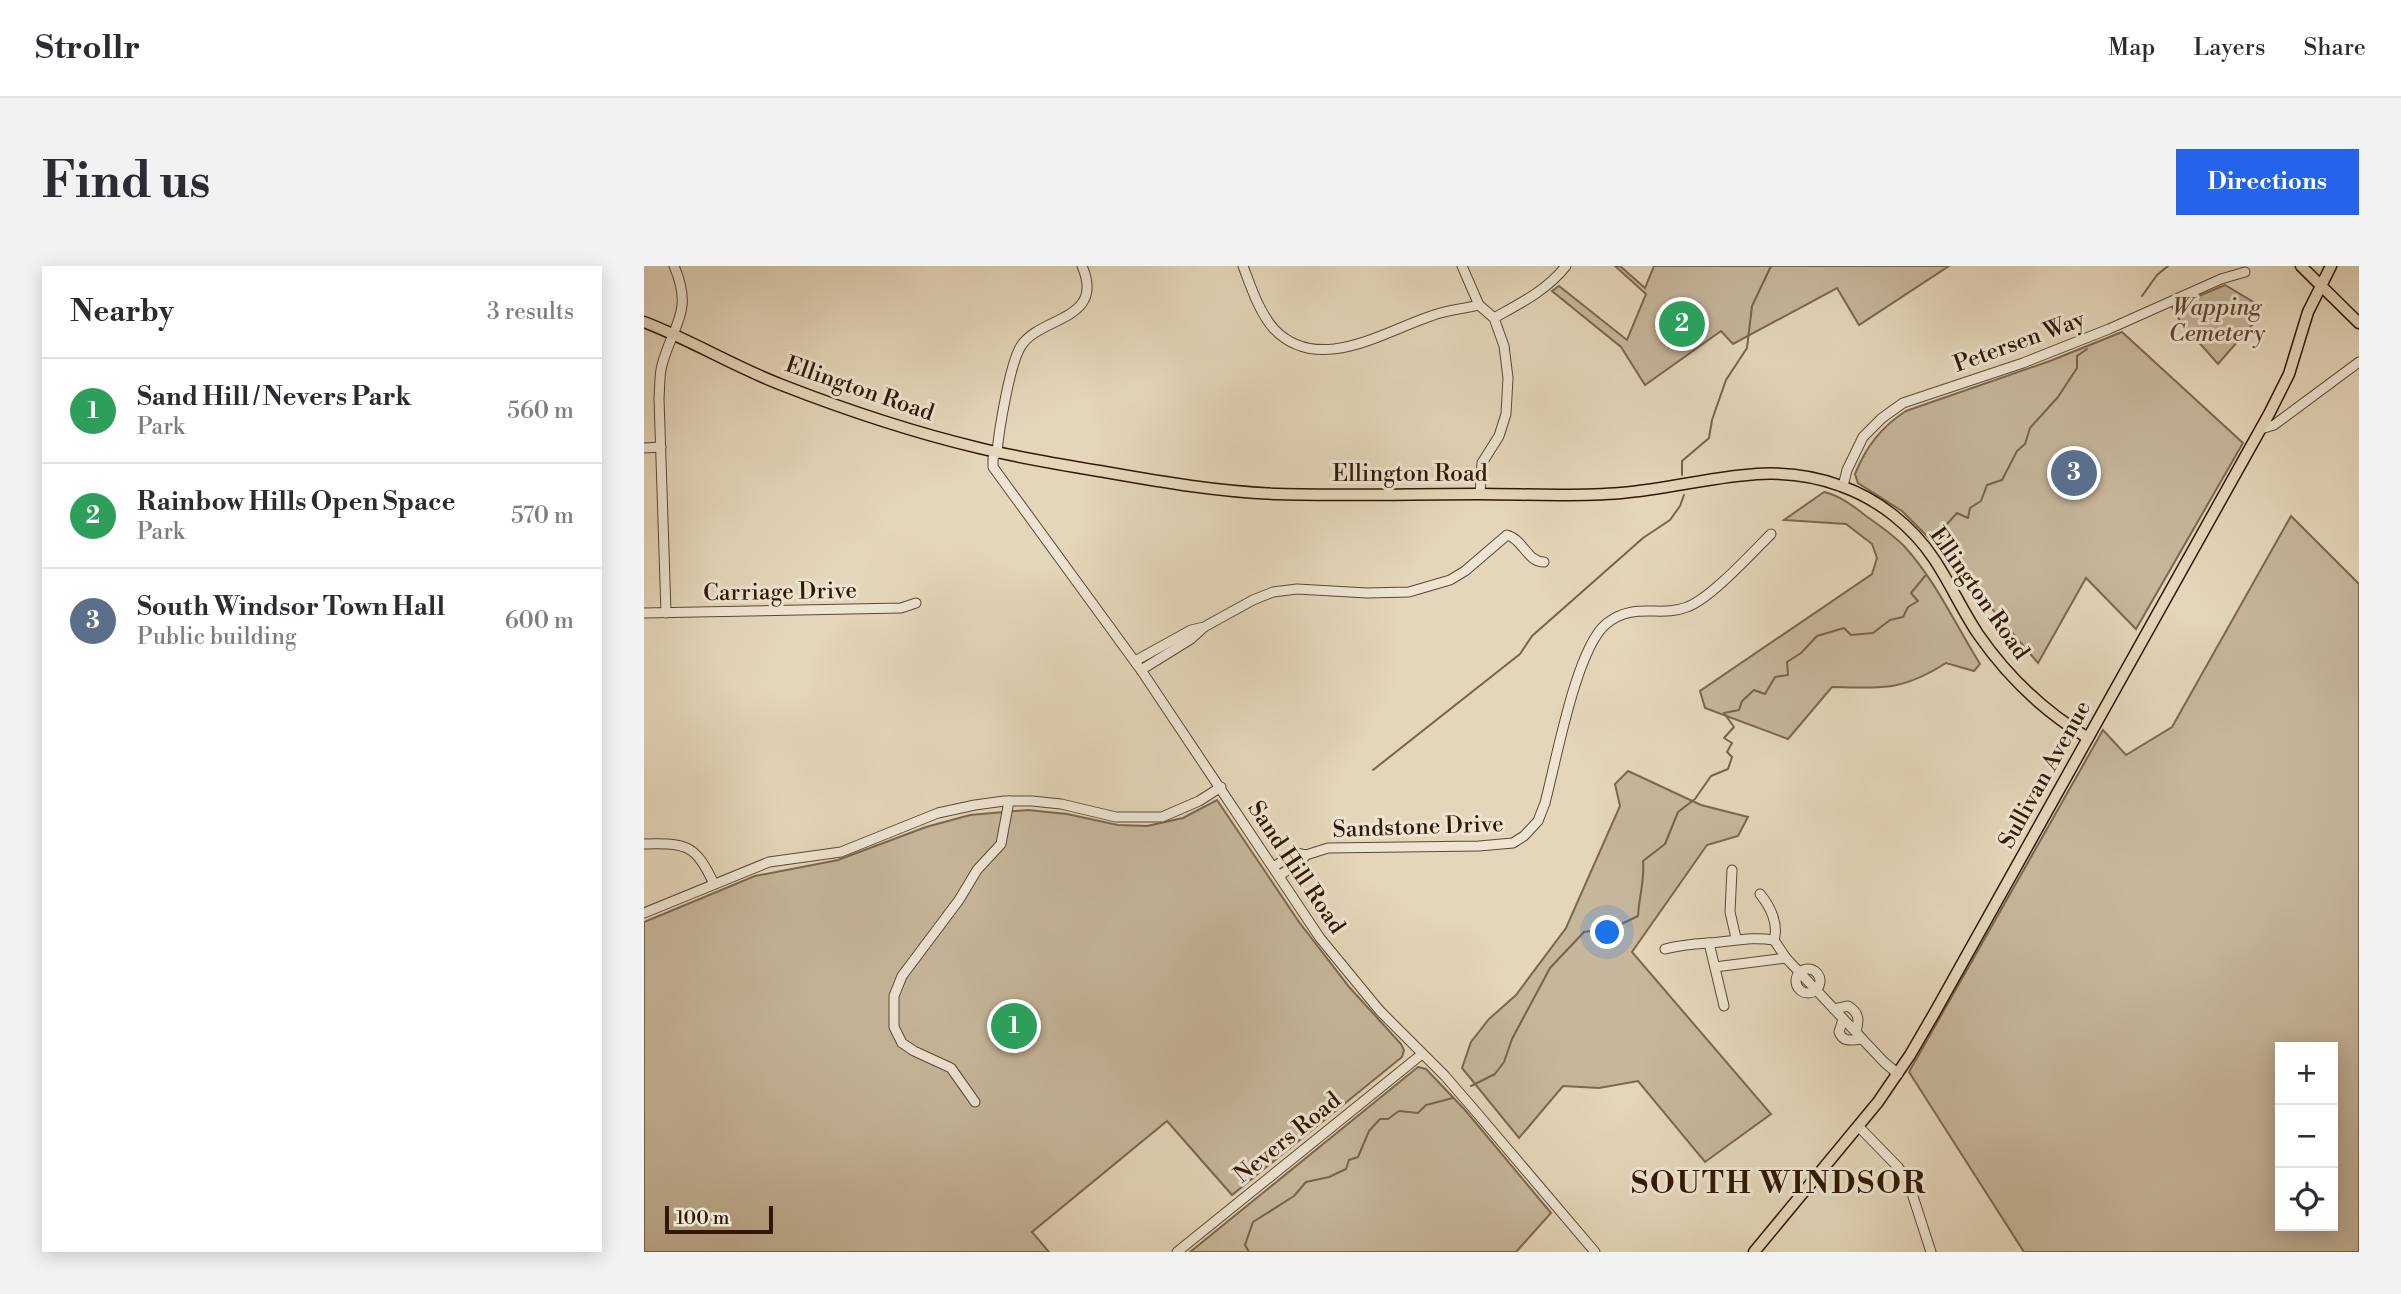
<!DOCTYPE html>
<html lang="en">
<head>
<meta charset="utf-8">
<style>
  :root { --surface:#fff; --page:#f2f2f3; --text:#2b2b33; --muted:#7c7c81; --line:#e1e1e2; --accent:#2563eb }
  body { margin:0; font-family:"Libre Bodoni",serif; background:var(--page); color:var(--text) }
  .controls { position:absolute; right:21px; bottom:21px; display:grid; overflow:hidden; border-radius:0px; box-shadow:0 4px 18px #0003 }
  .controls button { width:63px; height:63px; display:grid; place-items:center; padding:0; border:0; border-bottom:2px solid var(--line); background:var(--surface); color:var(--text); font:35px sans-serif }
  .scale { position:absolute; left:21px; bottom:18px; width:108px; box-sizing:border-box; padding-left:7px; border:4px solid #321802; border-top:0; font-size:19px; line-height:24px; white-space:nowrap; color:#321802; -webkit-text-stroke:5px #ede4d2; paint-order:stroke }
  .you { position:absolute; left:964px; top:667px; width:24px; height:24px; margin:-18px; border:5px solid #fff; border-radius:50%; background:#1a73e8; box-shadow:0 0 0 10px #1a73e833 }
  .badge { display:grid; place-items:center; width:46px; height:46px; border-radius:50%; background:var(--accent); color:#fff; font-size:23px; font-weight:700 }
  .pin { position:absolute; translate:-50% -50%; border:4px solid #fff; box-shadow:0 2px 7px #0006 }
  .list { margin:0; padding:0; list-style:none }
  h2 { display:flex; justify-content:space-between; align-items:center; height:91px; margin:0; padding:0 28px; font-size:30px }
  h2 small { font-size:23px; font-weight:400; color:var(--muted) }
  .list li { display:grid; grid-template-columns:46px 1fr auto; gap:21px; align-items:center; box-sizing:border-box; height:105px; padding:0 28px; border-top:2px solid var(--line) }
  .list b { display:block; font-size:26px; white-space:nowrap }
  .list p { margin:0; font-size:23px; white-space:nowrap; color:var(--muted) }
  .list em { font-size:23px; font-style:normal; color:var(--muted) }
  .icon { flex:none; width:38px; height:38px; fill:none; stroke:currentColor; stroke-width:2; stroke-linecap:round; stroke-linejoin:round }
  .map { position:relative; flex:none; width:1715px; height:986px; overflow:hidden; border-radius:0px }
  header { display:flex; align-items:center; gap:42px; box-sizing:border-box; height:98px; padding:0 35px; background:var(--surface); border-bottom:2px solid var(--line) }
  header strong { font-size:33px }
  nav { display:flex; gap:38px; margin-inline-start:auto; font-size:24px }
  .intro { display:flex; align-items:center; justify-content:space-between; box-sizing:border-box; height:168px; padding:0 42px }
  h1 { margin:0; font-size:49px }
  .button { padding:18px 32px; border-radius:0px; background:var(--accent); color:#fff; font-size:24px; font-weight:700 }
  main { display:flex; gap:42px; padding:0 42px }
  aside { flex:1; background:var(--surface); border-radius:0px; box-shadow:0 4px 18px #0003 }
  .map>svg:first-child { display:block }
  .green { fill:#c6b69b; stroke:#7c674e; stroke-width:2; fill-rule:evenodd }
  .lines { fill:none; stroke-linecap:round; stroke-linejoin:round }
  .stream { stroke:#78634b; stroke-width:2 }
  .minor-casing { stroke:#5e4830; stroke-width:11 }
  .major-casing { stroke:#321802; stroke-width:13 }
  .minor { stroke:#ede4d2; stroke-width:9 }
  .major { stroke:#e4d6ba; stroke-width:10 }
  .labels { text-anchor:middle; stroke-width:6; stroke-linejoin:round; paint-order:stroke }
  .park-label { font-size:23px; font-style:italic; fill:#5e4730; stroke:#ede4d2 }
  .street-label { font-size:23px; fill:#321802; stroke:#ede4d2 }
  .district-label { font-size:30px; font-weight:bold; letter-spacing:2px; fill:#321802; stroke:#ede4d2 }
</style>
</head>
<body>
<header>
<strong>Strollr</strong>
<nav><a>Map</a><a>Layers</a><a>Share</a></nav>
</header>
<div class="intro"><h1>Find us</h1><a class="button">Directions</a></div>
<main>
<aside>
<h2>Nearby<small>3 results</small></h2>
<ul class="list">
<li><span class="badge" style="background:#2e9e5b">1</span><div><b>Sand Hill / Nevers Park</b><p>Park</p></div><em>560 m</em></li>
<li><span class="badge" style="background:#2e9e5b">2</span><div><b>Rainbow Hills Open Space</b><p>Park</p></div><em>570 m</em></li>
<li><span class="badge" style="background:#5c6f8a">3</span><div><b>South Windsor Town Hall</b><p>Public building</p></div><em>600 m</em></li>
</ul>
</aside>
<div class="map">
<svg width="1715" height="986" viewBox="0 0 1715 986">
  <rect width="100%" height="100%" fill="#e4d6ba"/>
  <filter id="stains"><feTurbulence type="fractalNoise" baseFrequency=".00286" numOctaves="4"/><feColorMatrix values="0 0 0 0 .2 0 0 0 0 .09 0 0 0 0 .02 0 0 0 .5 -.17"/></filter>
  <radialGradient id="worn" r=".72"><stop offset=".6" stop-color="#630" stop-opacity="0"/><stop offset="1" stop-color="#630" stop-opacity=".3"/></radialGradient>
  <g class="green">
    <path d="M971,0h5l25,22 9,-22h295l-90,59 -22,-37 -104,56 -12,-13 -76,54 -24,-38 -69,-56 7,-5 68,54 19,-46z"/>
    <path d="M1581,19l30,18 -11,12 8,10 -34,39 -38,-43 -8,-14z"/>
    <path d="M1478,66l121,111 -107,186 -50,-51 -48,85 -108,-127v3l-28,-28 -44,-28 -3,-9c11,-27 26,-47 51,-63l144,-50z"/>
    <path d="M1180,226c15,3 31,15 42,24 13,9 27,19 38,30 32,35 51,78 76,118l-6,7 -28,-8c-44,28 -63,25 -114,24l-44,52 -83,-31 -5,-17 172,-117 5,-16 -5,-14 -26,-20 -62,-4z"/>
    <path d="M1647,250l68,68v668h-335l-115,-180 194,-342 23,25 46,-28zM1636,781h53v179h-53z"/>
    <path d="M984,505l73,34 47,12 -10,19 -31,9 -75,107 139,162 -66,48 -67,-81 -39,7 -36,-2 -44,52 -57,-70 9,-26 18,-23 27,-24 50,-67 54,-122 -5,-22z"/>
    <path d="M573,534l82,122 51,66 51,56 3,6 -2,7 -170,138 -65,-74 -135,111 17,20h-405v-330l111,-46 83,-16 88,-33 44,-12 58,-5 39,4 51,11 29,1 36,-8z"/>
    <path d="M774,801l8,2 39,41 86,103 -35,39h-326z"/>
  </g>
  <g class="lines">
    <g class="stream">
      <path d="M1498,30l15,-21 11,-9"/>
      <path d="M1038,209v-14l27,-23 3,-18 14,-40 21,-32 5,-42 19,-40"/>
      <path d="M1297,277l4,-7 2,-12 10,-11 11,5 2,-10 11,-7 6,-16 15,-5 15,-29 8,-7 5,-16 28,-31 19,-29v-12l10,-7"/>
      <path d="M729,504l147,-116 12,-18 111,-98 27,-18 10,-14 4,-11"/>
      <path d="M827,820l24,-12 9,-12 8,-23 38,-71 34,-36 29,-4 25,-12c1,-19 7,-37 5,-55l22,-17 13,-32 17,-13 16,-23 17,-7 4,-12 -5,-5 5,-9 -8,-5 10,-11 -10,-14 15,-3 3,-9 12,-11 11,4 10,-17 13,-2 -1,-13 14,-9 16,-17 27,-8 7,7 22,-2 17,-13 13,-3 5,-10 10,-6 -7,-8 14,-17"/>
      <path d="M605,986l-4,-7 8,-23 41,-26 12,-14 23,-5 17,-8 3,-9 9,-3 11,-26 11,-12h8l11,-8 19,2 8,-8 27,-7"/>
    </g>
    <defs>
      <g id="minor">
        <path d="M438,0c24,55 -42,50 -61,80 -11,17 -22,84 -24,106l-4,6v9l148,203 179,268 60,73 65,65 32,37 118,139"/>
        <path d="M599,0c8,21 16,46 31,63 44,46 109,3 157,-13 15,-6 32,-7 48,-11"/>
        <path d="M818,0l17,39 15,13 10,28 4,32 -2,36 -7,22 -17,27 -2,31"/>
        <path d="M850,52c27,-15 53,-28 72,-52"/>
        <path d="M1617,163l13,-4 85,-63"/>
        <path d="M0,182l17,-1"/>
        <path d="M1199,220l4,-16 16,-33 19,-19 21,-15 120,-40 86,-34 112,-50 24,-7"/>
        <path d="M0,347l257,-5 15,-5"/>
        <path d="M22,347l-7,-215c1,-10 0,-22 3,-33 11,-41 32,-53 12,-99"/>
        <path d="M491,395l56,-31 13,-3 49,-27 20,-8 24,-3 70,4 42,-1 41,-12 15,-9 42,-36c16,4 20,27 37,27"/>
        <path d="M497,404l50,-31 12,-11"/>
        <path d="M0,578c43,-1 51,0 70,40"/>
        <path d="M629,601l23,-14 10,2 22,-7 151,-2 34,-3 11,-7 14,-15 7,-18c11,-41 31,-154 61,-179 28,-23 54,-6 81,-17 23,-8 65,-54 84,-73"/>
        <path d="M1088,604l-2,42 6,26"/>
        <path d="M635,610l23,-16 4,-5"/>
        <path d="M1116,628c10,12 19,30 14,46"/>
        <path d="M0,647l125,-51 72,-10 97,-39 37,-8 29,-4h28l29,3 55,13h46l37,-16 22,-14"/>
        <path d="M1130,674l12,18 98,104 14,12"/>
        <path d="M1065,677l15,63"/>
        <path d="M1021,683c15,-4 27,-5 43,-6 24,-1 41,-7 66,-3"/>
        <path d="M1071,701l71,-9"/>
        <circle cx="1164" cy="715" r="12"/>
        <path d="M1190,743l14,-3c12,7 11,15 8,26"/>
        <path d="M1199,753l-4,13c4,11 13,8 23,7"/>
        <path d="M331,836l-24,-34 -37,-17 -12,-8 -8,-16v-31l8,-20 57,-76 18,-30 24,-26 8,-43"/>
        <path d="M1215,861l39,40 10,14 23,71"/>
        <path d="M533,986l245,-198"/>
      </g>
      <g id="major">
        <path d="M1657,0l58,57"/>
        <path d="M0,56c47,18 91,45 138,63 64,25 130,47 197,63 41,10 84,17 126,24 57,10 115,20 173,22 67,2 134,0 200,0 48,0 96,3 143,-1 77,-6 144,-36 220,-7 37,13 71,40 93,73 16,24 28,51 44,75 29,42 67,78 110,104"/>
        <path d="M1110,986l124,-150 32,-47 25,-43 334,-598 20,-40 19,-62 23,-46"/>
      </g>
    </defs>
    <use href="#minor" class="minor-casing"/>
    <use href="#major" class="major-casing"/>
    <use href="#minor" class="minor"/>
    <use href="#major" class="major"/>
  </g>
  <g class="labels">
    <g class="park-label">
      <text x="1573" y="49">Wapping<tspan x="1573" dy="26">Cemetery</tspan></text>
    </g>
    <g class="street-label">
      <text transform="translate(1375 75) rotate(-20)" y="8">Petersen Way</text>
      <text transform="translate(216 122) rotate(19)" y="8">Ellington Road</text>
      <text x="766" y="215">Ellington Road</text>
      <text transform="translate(136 325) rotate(-1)" y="8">Carriage Drive</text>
      <text transform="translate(1336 327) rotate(55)" y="8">Ellington Road</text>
      <text transform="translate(1400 508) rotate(-61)" y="8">Sullivan Avenue</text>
      <text transform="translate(774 560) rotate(-2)" y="8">Sandstone Drive</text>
      <text transform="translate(653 601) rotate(56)" y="8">Sand Hill Road</text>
      <text transform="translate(643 871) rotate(-39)" y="8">Nevers Road</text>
    </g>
    <g class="district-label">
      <text x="1135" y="927">SOUTH WINDSOR</text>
    </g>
  </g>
  <rect width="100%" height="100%" filter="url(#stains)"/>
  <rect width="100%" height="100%" fill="url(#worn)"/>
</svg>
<div class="controls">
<button>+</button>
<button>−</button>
<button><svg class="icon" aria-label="locate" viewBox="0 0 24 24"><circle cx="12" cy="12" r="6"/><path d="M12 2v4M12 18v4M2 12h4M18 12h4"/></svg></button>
</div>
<div class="scale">100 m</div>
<div class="you"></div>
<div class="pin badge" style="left:370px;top:760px;background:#2e9e5b">1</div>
<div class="pin badge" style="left:1038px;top:58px;background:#2e9e5b">2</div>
<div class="pin badge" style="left:1430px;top:207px;background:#5c6f8a">3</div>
</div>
</main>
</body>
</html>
